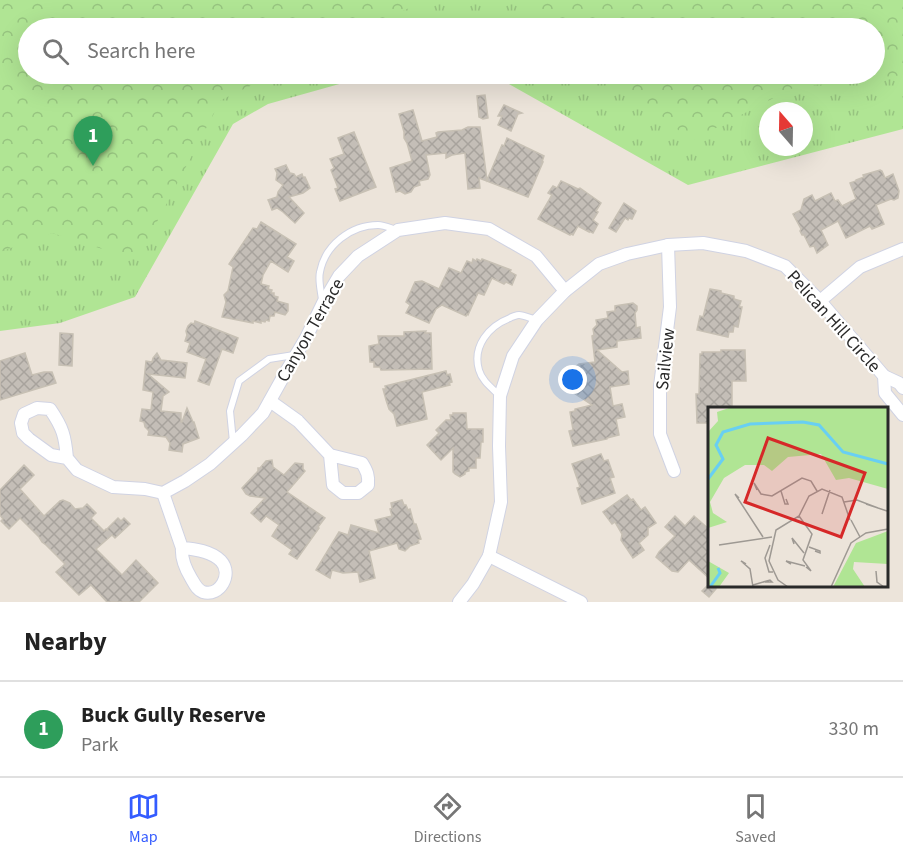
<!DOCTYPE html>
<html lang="en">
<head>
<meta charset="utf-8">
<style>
  :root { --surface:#fff; --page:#f2f2f2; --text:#222; --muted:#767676; --line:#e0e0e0; --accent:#345cff }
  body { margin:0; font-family:"Source Sans 3",sans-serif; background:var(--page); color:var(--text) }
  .compass { position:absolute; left:759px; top:102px; width:54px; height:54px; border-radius:50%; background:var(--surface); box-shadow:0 6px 24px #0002; rotate:340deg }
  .you { position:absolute; left:573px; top:380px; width:21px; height:21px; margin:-15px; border:4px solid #fff; border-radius:50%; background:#1a73e8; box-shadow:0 0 0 9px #1a73e833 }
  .badge { display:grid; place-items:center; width:39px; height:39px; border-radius:50%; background:var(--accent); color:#fff; font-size:20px; font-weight:700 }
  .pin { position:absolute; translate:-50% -50px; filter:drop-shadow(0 2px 3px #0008) }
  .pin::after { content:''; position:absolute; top:32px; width:21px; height:18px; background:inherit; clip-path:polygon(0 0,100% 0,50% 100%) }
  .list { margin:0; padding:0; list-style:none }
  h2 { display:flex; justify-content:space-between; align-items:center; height:78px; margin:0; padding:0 24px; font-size:26px }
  h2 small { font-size:20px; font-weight:400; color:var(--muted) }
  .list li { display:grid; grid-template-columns:39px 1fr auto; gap:18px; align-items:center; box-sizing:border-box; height:96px; padding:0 24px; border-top:2px solid var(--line) }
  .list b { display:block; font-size:22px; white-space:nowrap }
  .list p { margin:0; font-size:20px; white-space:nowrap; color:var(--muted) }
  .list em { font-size:20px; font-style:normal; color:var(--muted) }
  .icon { flex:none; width:33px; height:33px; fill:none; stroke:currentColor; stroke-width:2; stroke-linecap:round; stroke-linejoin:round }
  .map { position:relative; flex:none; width:903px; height:602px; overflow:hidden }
  .search { position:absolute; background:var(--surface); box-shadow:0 6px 24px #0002; left:18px; right:18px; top:18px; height:66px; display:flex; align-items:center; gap:15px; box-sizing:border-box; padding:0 21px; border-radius:33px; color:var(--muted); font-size:22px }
  .sheet { height:174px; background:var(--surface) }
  nav { display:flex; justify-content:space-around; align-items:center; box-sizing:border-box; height:84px; border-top:2px solid var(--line); background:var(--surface); font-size:16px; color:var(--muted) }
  nav a { display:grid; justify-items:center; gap:3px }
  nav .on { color:var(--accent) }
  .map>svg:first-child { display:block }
  .grass { fill:url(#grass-tufts); fill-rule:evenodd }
  .forest { fill:url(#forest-crowns) }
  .building { fill:url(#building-cross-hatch); stroke:#c7c0b4; stroke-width:1.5 }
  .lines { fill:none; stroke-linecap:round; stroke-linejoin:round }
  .service-casing { stroke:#d0d3e3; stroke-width:8 }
  .minor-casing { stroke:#d0d3e3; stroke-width:14 }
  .service { stroke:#fff; stroke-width:6 }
  .minor { stroke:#fff; stroke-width:12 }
  .labels { text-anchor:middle; stroke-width:4.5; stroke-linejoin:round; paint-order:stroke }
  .street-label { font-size:18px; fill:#292929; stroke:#fff }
  .inset-river { fill:none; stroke:#68cff3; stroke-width:3 }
  .inset-road { fill:none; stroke:#9e9993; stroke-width:1.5 }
  .view { fill:#d62828; fill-opacity:0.15; stroke:#d62828; stroke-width:3 }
  .inset-edge { fill:none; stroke:#292929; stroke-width:3 }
</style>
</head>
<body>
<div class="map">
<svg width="903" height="602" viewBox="0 0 903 602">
  <defs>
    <pattern id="grass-tufts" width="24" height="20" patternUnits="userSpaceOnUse" patternTransform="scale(1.5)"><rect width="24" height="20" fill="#b0e594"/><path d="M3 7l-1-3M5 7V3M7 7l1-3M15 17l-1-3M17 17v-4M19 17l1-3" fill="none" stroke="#97c480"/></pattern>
    <pattern id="forest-crowns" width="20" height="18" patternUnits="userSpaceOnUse" patternTransform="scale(1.5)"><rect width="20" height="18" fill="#b0e594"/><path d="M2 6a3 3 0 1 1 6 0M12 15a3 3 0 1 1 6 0" fill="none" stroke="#97c480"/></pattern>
    <pattern id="building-cross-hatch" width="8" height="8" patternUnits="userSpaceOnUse" patternTransform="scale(1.5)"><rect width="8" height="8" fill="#c4beb7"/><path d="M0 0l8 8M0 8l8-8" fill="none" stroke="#a8a39d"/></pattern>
  </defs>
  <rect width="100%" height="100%" fill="#ece4da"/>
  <path class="grass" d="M0,0h903v129l-215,56 -197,-111h383v-46h-846v46h425h-32l-78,9 -75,21 -35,20 -98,173 -75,26 -60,8zM768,111h36v36h-36z"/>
  <g class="forest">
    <path d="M0,0h426l-59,28h-339v46h247l-54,26 -84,160 -85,-27 -52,19z"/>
    <path d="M527,0h376v75l-110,13 -102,53 -78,-67h261v-46h-314z"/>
  </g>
  <g class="building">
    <path d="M485,95l3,23 -5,1 -4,-2 -2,-21z"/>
    <path d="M504,105l18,8 -4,1 -7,17 -13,-6 4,-9h-4z"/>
    <path d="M413,110l9,31 15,-4 -1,-4 2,-1 24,-2 6,-3h12l7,53 15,-35 2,1 3,-8 37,18 -2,6h1l-15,35 -49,-19 1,10 -12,1 -3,-36 -13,2 -6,3v-5l-20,2 4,20 -2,4 -9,2 1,4 -6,2 -3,5 -6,2 -5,-3 -4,1 -6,-24 22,-7 -5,-18 -3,-5v-6l-5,-18z"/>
    <path d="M354,132l22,55 -36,14 -5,-12 3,-1 -7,-18 3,-2 -4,-9 14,-5 -6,-16z"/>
    <path d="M286,165l4,8 4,1 2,3 6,-3 1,3h2l5,11 -7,5 -14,4 15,16 -9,10 -12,-11 -6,-4 -5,2 -3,-8 -1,-2 9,-3 1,-5 5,-7 -7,-5 1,-7 -2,-4z"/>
    <path d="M880,170l2,1 3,7 8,-4 6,17 -1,7 -4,2 -3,-1 -15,6 8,19 -12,5 -2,-3 -24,12 -8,-17 -17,9 7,15 -11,8 -3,-7 -4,1 -6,-12h-2l-2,-4 1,-2 -8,-15 8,-4 3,-11 8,-4 3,6 16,-8 4,8 3,-1 4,6 14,-7 -6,-16 6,-2v-1l8,-3 -1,-2z"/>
    <path d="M561,181l17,8 2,-1 21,15 -5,8 2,1 -5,8 5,4 -5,9 -4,-2v1l-11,-6 -5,9 -2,-1 -1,1 -32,-16 14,-24 -4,-2 5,-7 4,2z"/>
    <path d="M624,203l12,8 -4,8 -3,-1 -1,2 -3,-2 -9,14 -7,-4z"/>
    <path d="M261,222l35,22 -9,13 7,4 -6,11 -17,-11 -8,14 -2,9 8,2 -1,3 4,1 -1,3h3v3l4,1 -1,4 11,3v7l-3,4 -10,-3 -1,4h-4l-1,5 -3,-1 -1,2 -4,-1v2l-8,-2v2l-31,-6 4,-15 -2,-7 4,-4 5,-24 -4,-3 24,-36 4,1z"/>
    <path d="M473,259l3,2 1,-2 4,2 1,-2 29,11 -1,2 6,3 -4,10 -6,-3 -2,2 -12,-6 -8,17 -6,-2 -10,22 -1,-1 -1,2 -24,-11 -6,4 -7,14 -23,-10 4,-8 -4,-3 9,-20 7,-1 17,8 10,-21 12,5 6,-12 5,2z"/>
    <path d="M710,289l11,2v2l13,3v3l7,2 -2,6h3l-4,20 -4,-1 -1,6h-4l-1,5 -31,-7 3,-14 3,1z"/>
    <path d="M633,303l4,3v4l-2,3 1,12v3l4,-1 1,11 -24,3v6l-20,3 25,22 6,-1 1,13 -19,3 3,19 9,-2 3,13 -9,2 3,16 -12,3v1l-34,7 -4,-15 4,-1 -3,-18 5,-1v-2l17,-4 -18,-12v-4l3,-4 -2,-18 4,-3 16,-2 -3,-26 2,-1 -1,-6 4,-4 -1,-5 12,-2 -1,-6 8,-1v-5z"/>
    <path d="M195,321l43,17 -5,15 -11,-4 -13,36 -11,-4 8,-22 -19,-7 3,-9 -5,-2 2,-6 -1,-4 2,-5 3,-3 3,1z"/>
    <path d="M426,331l-1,2h6l1,36 -48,1h-3l-1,-3h-6v-5h-4l-1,-16 10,-2 -1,-8h26v-4z"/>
    <path d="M60,333l13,1 -1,32 -13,-1z"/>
    <path d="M721,350h24l1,31h-14v27h-22v15h-13l-1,-29h3l1,-40h2v-2h19z"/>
    <path d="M25,353l7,22 12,-3h8l4,11 -56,17v-39z"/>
    <path d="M157,353l4,7 26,3 -2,15 -37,-4 21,18 -6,4 -2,15 20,2v9h1l5,-14 6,14h1l5,16 -16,6 -1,8 -13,-2 1,-7 -4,-6 -18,-2 1,-4 -4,-4 -1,-5 -4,-1 2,-12 9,1 2,-18 -10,-2 3,-29 6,1 1,-4z"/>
    <path d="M446,371l1,4 3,-1 2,8 -3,1 1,2 -28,7 5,27 -30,7 -3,-12 -5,-5 -3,-9 -3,-11h3l-1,-3z"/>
    <path d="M453,413h13l1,16h16v13h-2l-1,16h-4v10h-7v3l-4,1v2l-5,3 -5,-3 -2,-2v-24l-12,12 -14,-15 12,-12 -3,-3 10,-10h5l-1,-5h3z"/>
    <path d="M601,454l3,7 4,-1 6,17 -4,1 5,15 -33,11 -5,-16 3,-1 -8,-23z"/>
    <path d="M272,460l1,7 11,8 11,-12 8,1v5l2,2 -18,21 38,26 -7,9 1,1 -22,31 -8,-5 3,-4 -20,-14 7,-11 -13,-9 -5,6 -10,-9 14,-15 -15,-2 -4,-2 -4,-6 16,-17v-3h2l6,-7z"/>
    <path d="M24,465l10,10 -14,14 24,27 16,-15 3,-1 7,3 5,6 8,-1 4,-4 9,9 -5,5 13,13 2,-2 2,2 -1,-2 11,-11 3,3 3,-3 6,6 -15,14 -3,-3 -16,14 26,26 14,-15 22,23 -19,19h-32l-16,-17 -12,10 -23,-23 9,-8 -19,-19 -4,-3 -3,-5 -19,-19 -11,11 -8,-8 2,-2 -3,-4v-25z"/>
    <path d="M627,495l4,5 2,-1 8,11 4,-3 11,16 -8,5v7l-9,8 5,7 -11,8 -12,-18 1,-6 -7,-12 -3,2 -9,-12z"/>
    <path d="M402,500l2,5h2l2,5 2,-1 4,15h2l5,15 -3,1 1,3 -9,3 -5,5 -6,-2 -2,-6 -28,8 6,27 -15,4 -2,-10 -15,1 -11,-3 -2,8 -14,-8 23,-38 9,3 3,-10 28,8 -4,-13 17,-4 -2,-7 2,-1 -1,-5z"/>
    <path d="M675,516l10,10 9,-10 16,14v49l-21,-19 -11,12 -6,-1 -16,-14 3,-5 16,-16 -10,-9z"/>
    <path d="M709,584l1,1 6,4 -7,8 -7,-6z"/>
  </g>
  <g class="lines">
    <defs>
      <g id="service">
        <path d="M322,300c-1,-9 -4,-20 -2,-28 5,-27 31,-47 58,-47 6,0 12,3 18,5"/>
        <path d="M500,396c-8,-8 -18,-15 -21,-26 -7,-24 10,-44 31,-52 1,-1 7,-3 9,-3 5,0 13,4 18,5"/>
        <path d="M233,442l-3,-31 9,-30 30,-22 25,-4"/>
      </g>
      <g id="minor">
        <path d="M668,245l2,62 -10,79v48l14,37"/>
        <path d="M820,301l40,-34 43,-18"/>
        <path d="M884,376l15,7 4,5"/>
        <path d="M270,401l28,20 32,34 32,8c5,8 7,13 6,22l-10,8h-15l-10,-8 -3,-30"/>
        <path d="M67,458c-2,-22 -4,-30 -17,-49l-13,-1 -13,6 -3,9 2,10 6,6 22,16 16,3 10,12 36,17 32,2 18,4 22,-12 25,-17 32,-29 21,-22 24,-43 19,-32 17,-35 16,-27 19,-20 40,-26 47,-7 44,6 47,27 29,35"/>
        <path d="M163,493l19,55c-1,11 3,20 9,30 3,5 6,12 12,14 17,5 30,-18 18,-31 -10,-10 -26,-12 -39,-13"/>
        <path d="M489,556l92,46"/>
        <path d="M459,602l14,-18 16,-28 12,-54 -2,-56 1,-50 13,-40 24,-36 28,-29 34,-27 28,-10 41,-9 35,-2 43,8 39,15 35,35 64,75 1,17 18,22"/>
      </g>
    </defs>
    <use href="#service" class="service-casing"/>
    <use href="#minor" class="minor-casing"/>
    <use href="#service" class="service"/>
    <use href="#minor" class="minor"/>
  </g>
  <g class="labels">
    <g class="street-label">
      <text transform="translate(834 321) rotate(48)" y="6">Pelican Hill Circle</text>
      <text transform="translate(310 330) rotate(-60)" y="6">Canyon Terrace</text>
      <text transform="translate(665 359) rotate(-84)" y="6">Sailview</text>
    </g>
  </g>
  <g transform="translate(708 407)">
    <rect width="180" height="180" fill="#ece4da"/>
    <path d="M180,124v33l-34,-2 -1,7 12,18h-32l23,-44zM0,154l21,12 -10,14h-11z" fill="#b0e594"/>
    <path d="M24,0h156v82l-39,-11 -13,2 -15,-26 -33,3 -16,14 -8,-6h-19l-21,13 -14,24 3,11 14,9 -19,6v-96l10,-11 -1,-9z" fill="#b0e594"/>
    <path class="inset-river" d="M0,72l15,-20 -7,-14 7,-13 27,-8 53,-2 16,3 24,27 45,12M2,180l10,-14 -2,-5"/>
    <path class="inset-road" d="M49,83l-3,-7 7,11 11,2 30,-18 9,3 6,10M73,84l4,13h3l-2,-5M31,91l-4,-4 28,43M136,95l13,-2 21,8M158,97l21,7M114,107l8,-24M91,109l13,18 -9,26 8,11 -5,-4M143,113l9,17M86,137l-2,-6 12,15M11,138l53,-8M62,138l-5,13 4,14h4M101,140l11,4v2l-5,-2M38,157l-5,-3 9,8 3,18M83,157l-5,-3 19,5M168,164l1,11 7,5M45,178l17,-5 2,2h-7M80,180l-10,-7 -9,-19 7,-31 23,-14 10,-20 13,-7 20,8 8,23M123,180l20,-44 15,-10 22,-4"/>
    <path class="view" d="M60,31l97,35 -24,64 -96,-35z"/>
    <rect width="180" height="180" class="inset-edge"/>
  </g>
</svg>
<svg class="compass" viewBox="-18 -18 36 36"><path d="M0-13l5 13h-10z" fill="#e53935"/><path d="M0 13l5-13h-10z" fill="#767676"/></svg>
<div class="you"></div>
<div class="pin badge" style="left:93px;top:166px;background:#2e9e5b">1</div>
<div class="search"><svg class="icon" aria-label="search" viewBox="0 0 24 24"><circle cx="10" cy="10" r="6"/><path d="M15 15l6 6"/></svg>Search here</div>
</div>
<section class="sheet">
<h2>Nearby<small></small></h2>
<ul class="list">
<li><span class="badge" style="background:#2e9e5b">1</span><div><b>Buck Gully Reserve</b><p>Park</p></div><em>330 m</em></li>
</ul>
</section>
<nav>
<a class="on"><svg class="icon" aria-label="map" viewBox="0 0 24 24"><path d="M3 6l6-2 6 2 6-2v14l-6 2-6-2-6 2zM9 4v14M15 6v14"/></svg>Map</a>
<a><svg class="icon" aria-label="directions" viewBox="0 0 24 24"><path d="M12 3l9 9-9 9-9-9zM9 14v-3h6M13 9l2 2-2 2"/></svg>Directions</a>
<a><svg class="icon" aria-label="saved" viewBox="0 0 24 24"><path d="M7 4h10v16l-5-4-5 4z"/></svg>Saved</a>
</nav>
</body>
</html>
